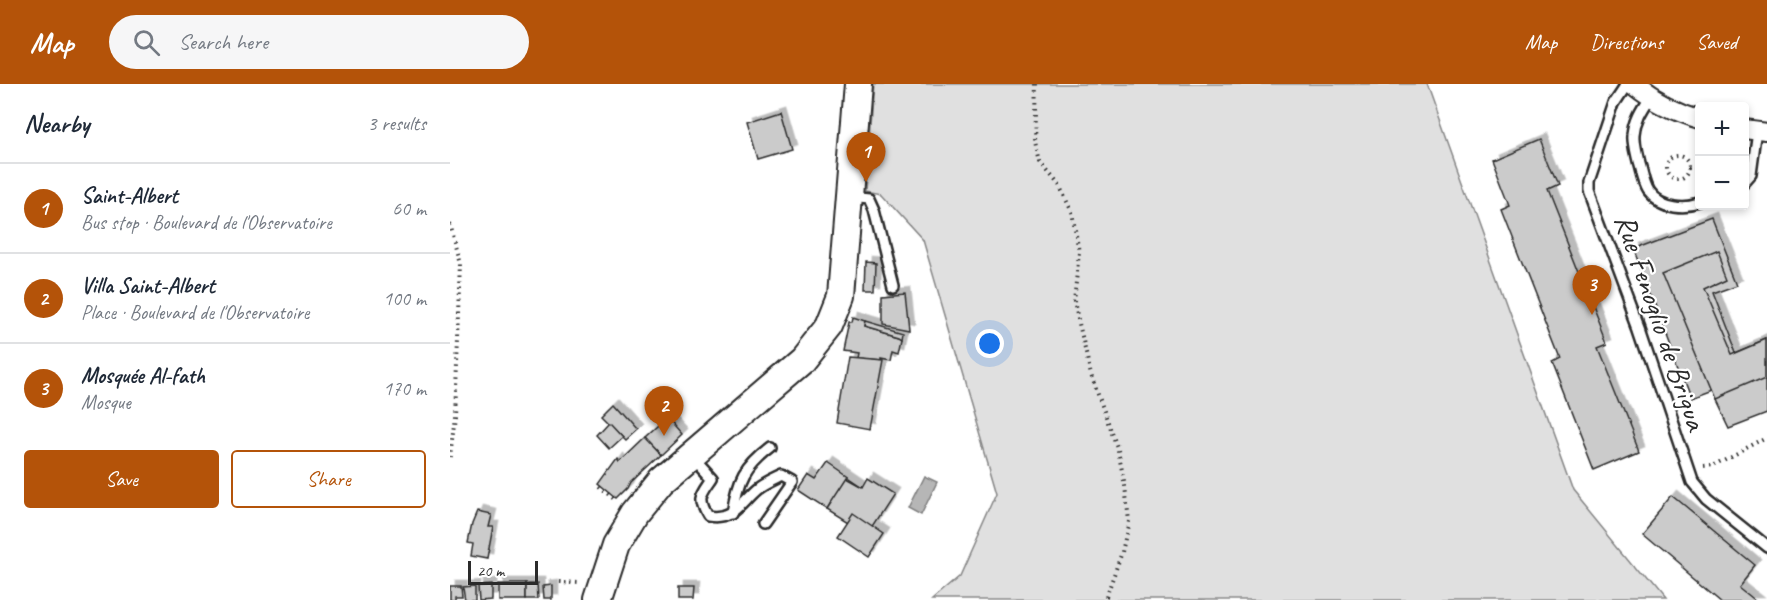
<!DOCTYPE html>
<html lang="en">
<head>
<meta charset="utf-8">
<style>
  :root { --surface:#fff; --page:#f6f6f7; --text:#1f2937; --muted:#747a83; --line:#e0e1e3; --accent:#b45309 }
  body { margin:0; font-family:Caveat,sans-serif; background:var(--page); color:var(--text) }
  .controls { position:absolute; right:18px; top:18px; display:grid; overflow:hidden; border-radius:6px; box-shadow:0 3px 9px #0003 }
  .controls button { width:54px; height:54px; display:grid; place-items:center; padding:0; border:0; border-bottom:2px solid var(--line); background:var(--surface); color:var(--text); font:30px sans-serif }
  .scale { position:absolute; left:18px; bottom:15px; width:70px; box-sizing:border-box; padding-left:6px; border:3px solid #2b2b2b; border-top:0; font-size:16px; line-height:21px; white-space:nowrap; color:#2b2b2b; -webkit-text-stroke:4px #fff; paint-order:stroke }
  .you { position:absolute; left:540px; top:260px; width:21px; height:21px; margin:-15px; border:4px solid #fff; border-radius:50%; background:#1a73e8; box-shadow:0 0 0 9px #1a73e833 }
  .badge { display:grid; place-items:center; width:39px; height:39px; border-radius:50%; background:var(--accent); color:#fff; font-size:20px; font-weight:700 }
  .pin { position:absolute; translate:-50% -50px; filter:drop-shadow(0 2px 3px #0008) }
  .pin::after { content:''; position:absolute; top:32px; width:21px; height:18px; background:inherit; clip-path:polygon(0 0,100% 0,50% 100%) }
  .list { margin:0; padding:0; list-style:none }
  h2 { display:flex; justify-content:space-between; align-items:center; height:78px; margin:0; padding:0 24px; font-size:26px }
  h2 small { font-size:20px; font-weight:400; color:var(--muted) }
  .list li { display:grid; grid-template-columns:39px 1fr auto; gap:18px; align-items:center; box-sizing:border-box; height:90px; padding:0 24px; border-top:2px solid var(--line) }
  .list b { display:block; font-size:22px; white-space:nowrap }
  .list p { margin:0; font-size:20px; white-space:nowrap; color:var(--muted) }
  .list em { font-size:20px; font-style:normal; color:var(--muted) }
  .actions { display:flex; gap:12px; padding:18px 24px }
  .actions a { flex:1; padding:14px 0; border:2px solid var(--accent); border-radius:6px; text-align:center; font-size:21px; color:var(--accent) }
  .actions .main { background:var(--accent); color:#fff }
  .icon { flex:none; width:33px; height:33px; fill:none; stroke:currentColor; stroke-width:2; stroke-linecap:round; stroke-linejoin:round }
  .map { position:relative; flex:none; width:1317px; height:516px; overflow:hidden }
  header { display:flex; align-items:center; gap:36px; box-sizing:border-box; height:84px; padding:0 30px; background:var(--accent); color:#fff }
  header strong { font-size:28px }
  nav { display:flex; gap:33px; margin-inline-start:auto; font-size:21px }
  .search { width:420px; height:54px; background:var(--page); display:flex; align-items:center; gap:15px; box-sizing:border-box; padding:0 21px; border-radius:33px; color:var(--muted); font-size:22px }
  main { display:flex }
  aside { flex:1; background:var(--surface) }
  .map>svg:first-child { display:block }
  .green { fill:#e0e0e0; stroke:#868686; stroke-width:1.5 }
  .water { fill:#b6b6b6; stroke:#7e7e7e; stroke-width:1.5 }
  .building { fill:#cbcbcb; stroke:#2b2b2b; stroke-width:1.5; filter:url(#shadow) }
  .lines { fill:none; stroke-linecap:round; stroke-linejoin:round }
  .lane-casing { stroke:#2b2b2b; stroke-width:14 }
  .street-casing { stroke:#2b2b2b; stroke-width:22 }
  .secondary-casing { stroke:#2b2b2b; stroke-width:30 }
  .path { stroke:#2b2b2b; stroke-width:4; stroke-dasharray:1.5 4.5; stroke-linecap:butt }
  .lane { stroke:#fff; stroke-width:9 }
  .street { stroke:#fff; stroke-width:18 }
  .secondary { stroke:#fff; stroke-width:26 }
  .labels { text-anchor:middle; stroke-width:4.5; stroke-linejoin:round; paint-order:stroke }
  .street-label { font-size:30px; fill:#2b2b2b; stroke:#fff }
</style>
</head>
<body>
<header>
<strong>Map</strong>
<div class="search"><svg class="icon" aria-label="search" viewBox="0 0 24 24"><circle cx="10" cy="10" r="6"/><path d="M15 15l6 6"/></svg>Search here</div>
<nav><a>Map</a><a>Directions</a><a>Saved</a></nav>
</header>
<main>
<aside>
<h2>Nearby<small>3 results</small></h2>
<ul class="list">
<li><span class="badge">1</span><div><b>Saint-Albert</b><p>Bus stop · Boulevard de l'Observatoire</p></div><em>60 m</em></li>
<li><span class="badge">2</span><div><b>Villa Saint-Albert</b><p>Place · Boulevard de l'Observatoire</p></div><em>100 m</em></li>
<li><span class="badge">3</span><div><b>Mosquée Al-fath</b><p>Mosque</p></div><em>170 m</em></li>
</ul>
<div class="actions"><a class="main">Save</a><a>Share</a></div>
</aside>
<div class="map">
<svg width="1317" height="516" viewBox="0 0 1317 516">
  <defs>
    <filter id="shadow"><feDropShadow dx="5.5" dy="-5.5" stdDeviation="0" flood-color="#0004"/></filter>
  </defs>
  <rect width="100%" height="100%" fill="#fff"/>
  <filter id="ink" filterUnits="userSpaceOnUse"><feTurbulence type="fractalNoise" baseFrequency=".0167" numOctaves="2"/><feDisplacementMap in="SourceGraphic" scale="12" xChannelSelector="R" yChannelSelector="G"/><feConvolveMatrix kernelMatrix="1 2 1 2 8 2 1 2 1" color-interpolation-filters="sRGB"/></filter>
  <g filter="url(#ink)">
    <path class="green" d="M423,0h554l146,406 90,110h-731l28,-24 37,-83 -74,-253 -42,-46 -16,-3z"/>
    <path class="water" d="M474,392l13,6 -16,33 -13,-7z"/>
    <g class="building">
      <path d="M331,27l11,38 -34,10 -11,-37z"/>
      <path d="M1089,55l19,47 -11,5 60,151 -10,4 42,105 -45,19 -42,-107 8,-4 -59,-150 9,-4 -18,-46z"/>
      <path d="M1262,135l25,63 -25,9 24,62 31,-13v71l-39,15 -13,-27 -1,-10 -24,9 -57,-149z"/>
      <path d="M1267,167l10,25 -24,11 29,68 35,-15v37l-52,22 -52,-126z"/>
      <path d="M416,178l10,1 -1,27h-10z"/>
      <path d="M455,208l4,37 -26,-5v-30z"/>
      <path d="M403,233l12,4 -1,5 35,10 3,2 -3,14 -6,-2 -2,10 -10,-2v2l-25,-2 1,-5 -14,-2 6,-29h3z"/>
      <path d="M415,237l38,11 -1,6 -3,-2 -35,-10z"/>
      <path d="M398,273l35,3 -13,69 -33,-6z"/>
      <path d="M163,319l23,26 -11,10 -24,-24z"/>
      <path d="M217,334l15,17 -21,20 -16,-17z"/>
      <path d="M159,338l13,14 -13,12 -12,-13z"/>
      <path d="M195,354l16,17 -30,28 -3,6 -10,10 -18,-15 18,-25 2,3z"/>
      <path d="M378,379l35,24 -17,24 -15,-9 -4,7 -29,-19 10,-15 8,5z"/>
      <path d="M397,394l16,9 5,-9 25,16 -24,37 -19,-12 -2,3 -21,-13z"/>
      <path d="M1223,413l82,68 -15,19 20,16h-40l-78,-66z"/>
      <path d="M27,428l14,3 -3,12h5l-6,32 -16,-3 2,-12 -5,-1 4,-19z"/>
      <path d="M403,429l31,21 -15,23 -31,-21z"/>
      <rect x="48" y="500" width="29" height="16"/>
      <path d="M77,500h11l1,16h-12z"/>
      <path d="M41,501v14l-12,1 -1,-14z"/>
      <path d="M0,502h11l1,10h-7v4h-5z"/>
      <path d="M25,502v14h-10l-2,-13z"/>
      <path d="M101,502v14h-7l-1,-13z"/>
      <path d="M228,504h16l-1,12h-15z"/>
    </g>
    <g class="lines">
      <defs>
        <g id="lane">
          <path d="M1178,0l-12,18 -27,81v8l51,136 52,155 14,17 61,49"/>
          <path d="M1201,14c-8,12 -15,23 -16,38 -1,9 2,19 4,28 3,9 4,19 9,27 10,15 36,16 52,11"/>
          <path d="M1294,100l7,-8 6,-45"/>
          <path d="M400,113l19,2 5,11 19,75"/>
          <path d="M244,373l19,21c-11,16 -16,20 -5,38 26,4 31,-11 48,-26 7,-6 17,-10 25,-14l11,6 -29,42"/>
          <path d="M283,429c5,-32 11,-45 37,-65"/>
        </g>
        <g id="street">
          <path d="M1184,0c20,16 41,27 66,34"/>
          <path d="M1294,45l23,3"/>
        </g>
        <path id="secondary" d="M148,516l18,-55 19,-32 26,-32 141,-121 27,-34 12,-30 17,-212"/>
      </defs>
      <use href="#lane" class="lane-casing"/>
      <use href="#street" class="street-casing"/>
      <use href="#secondary" class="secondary-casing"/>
      <g class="path">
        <path d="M587,0l-2,58 5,20 19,23 13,27 7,40 -5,50 17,73 27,75 7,36 4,35 -7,31 -17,48"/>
        <circle cx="1228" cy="83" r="12"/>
        <path d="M1240,83l10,1"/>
        <path d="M0,140l11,40 -6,151 -5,42"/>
        <path d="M1253,384l10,-1 54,-29"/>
        <path d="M151,403l16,13"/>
        <path d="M108,498l22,1"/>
      </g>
      <use href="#lane" class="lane"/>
      <use href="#street" class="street"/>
      <use href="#secondary" class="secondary"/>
    </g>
  </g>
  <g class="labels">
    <g class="street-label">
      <text transform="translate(1211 238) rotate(71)" y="10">Rue Fenoglio de Brigua</text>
    </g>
  </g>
</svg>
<div class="controls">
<button>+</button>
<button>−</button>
</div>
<div class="scale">20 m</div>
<div class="you"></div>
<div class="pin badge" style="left:416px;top:98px">1</div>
<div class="pin badge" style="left:214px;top:352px">2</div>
<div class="pin badge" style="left:1142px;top:231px">3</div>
</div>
</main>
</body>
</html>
